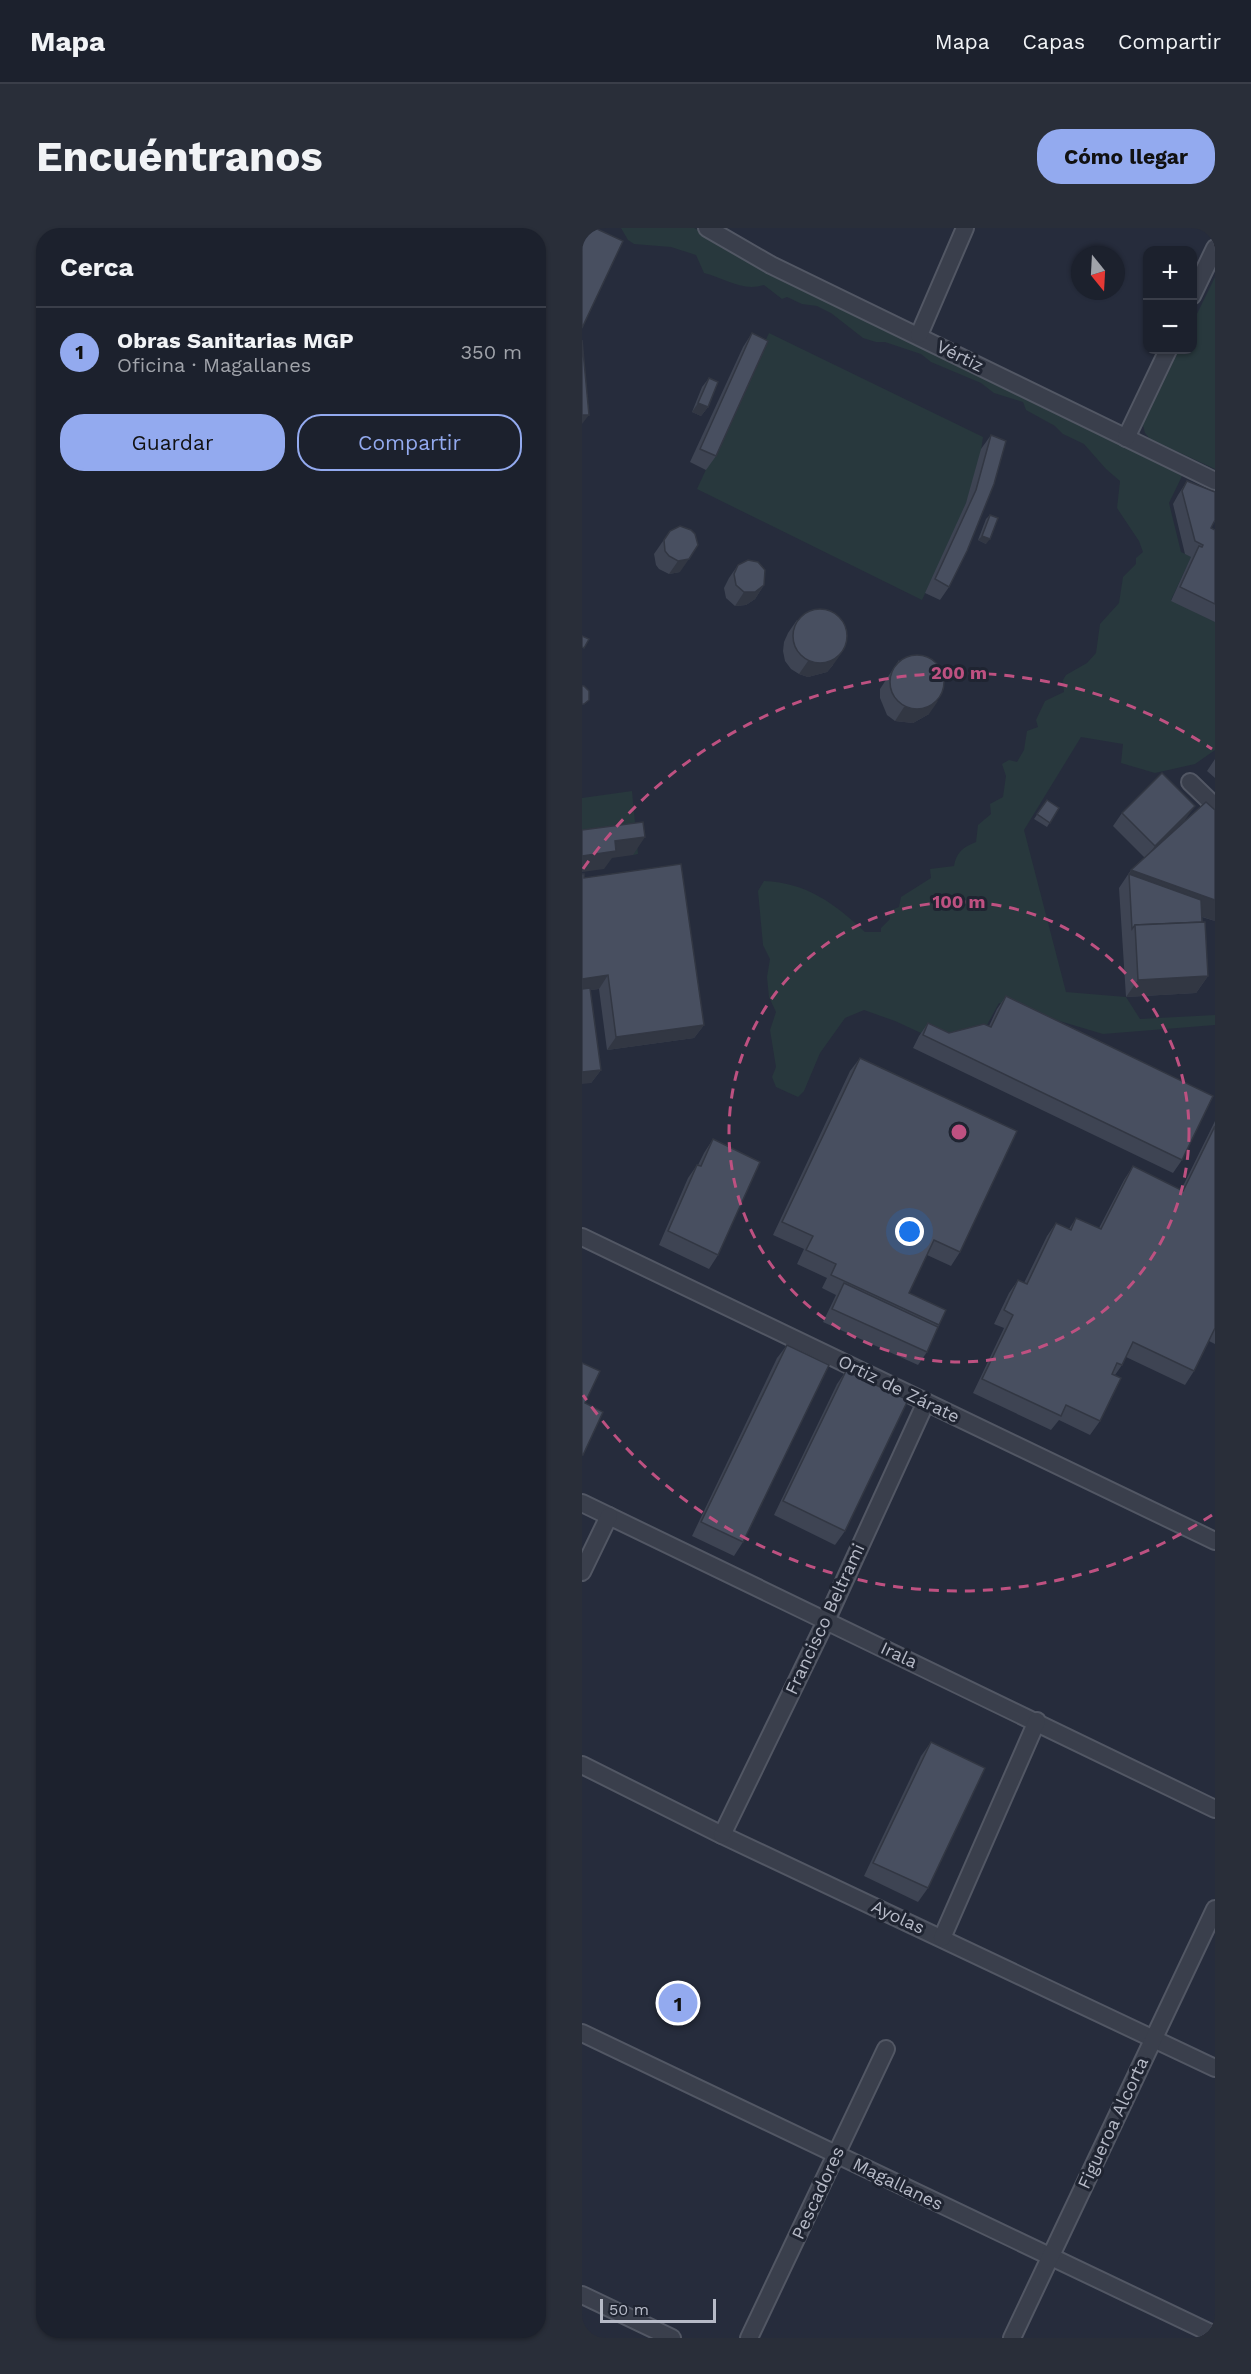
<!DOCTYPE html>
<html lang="es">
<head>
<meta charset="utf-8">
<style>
  :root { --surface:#1c212d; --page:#292e39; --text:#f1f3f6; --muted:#a0a3aa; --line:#3a3e49; --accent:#93aaef }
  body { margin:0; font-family:"Work Sans",sans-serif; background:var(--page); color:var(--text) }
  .controls { position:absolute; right:18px; top:18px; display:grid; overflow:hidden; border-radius:12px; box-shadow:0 2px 4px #0004 }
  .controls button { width:54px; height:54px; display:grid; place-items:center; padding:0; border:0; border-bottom:2px solid var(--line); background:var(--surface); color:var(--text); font:30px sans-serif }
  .compass { position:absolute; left:489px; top:18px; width:54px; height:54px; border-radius:50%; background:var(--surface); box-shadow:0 2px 4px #0004; rotate:162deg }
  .scale { position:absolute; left:18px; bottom:15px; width:116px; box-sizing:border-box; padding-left:6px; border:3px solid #b6bac7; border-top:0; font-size:16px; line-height:21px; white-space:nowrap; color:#b6bac7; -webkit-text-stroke:4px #1f2431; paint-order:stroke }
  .you { position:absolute; left:328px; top:1004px; width:21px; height:21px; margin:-15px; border:4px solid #fff; border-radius:50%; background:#1a73e8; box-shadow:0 0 0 9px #1a73e833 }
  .badge { display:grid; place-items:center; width:39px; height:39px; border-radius:50%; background:var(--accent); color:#111; font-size:20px; font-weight:700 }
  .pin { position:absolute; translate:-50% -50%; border:3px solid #fff; box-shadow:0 2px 6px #0006 }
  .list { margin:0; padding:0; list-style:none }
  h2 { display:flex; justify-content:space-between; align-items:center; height:78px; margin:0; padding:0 24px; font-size:26px }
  h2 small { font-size:20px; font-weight:400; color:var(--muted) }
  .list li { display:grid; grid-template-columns:39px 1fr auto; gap:18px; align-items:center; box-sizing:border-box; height:90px; padding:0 24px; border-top:2px solid var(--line) }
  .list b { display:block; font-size:22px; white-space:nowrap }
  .list p { margin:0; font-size:20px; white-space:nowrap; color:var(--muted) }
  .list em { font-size:20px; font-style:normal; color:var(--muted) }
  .actions { display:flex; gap:12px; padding:18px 24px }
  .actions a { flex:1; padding:14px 0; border:2px solid var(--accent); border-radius:24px; text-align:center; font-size:21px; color:var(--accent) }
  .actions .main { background:var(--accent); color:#111 }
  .map { position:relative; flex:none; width:633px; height:2110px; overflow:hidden; border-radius:24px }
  header { display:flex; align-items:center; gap:36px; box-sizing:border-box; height:84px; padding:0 30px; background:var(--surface); border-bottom:2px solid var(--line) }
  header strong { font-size:28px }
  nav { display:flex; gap:33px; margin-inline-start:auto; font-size:21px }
  .intro { display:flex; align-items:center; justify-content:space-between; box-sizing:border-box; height:144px; padding:0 36px }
  h1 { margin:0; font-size:42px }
  .button { padding:15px 27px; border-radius:24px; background:var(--accent); color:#111; font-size:21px; font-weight:700 }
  main { display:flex; gap:36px; padding:0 36px }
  aside { flex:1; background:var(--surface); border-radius:24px; box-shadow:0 2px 4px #0004 }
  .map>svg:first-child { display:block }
  .green { fill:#28383d }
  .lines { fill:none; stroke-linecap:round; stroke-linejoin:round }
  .street-casing { stroke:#525764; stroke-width:20 }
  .street { stroke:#3a3f4c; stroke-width:16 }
  .wall { fill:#3e4453 }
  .shaded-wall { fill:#323743 }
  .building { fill:#484f60; stroke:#323743; stroke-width:1.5 }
  .ring { fill:none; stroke:#be5181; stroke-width:3; stroke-dasharray:10 8 }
  .labels { text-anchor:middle; stroke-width:6; stroke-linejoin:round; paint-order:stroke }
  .street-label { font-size:18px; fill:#b6bac7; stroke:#1f2431 }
  .centre { fill:#be5181; stroke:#1f2431; stroke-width:3 }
  .ring-label { font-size:18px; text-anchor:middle; font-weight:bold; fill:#be5181; stroke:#1f2431; stroke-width:6; stroke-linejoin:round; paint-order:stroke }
</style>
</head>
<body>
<header>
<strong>Mapa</strong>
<nav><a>Mapa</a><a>Capas</a><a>Compartir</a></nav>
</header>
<div class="intro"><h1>Encuéntranos</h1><a class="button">Cómo llegar</a></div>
<main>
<aside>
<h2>Cerca<small></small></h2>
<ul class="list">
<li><span class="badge">1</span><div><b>Obras Sanitarias MGP</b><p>Oficina · Magallanes</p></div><em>350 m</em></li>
</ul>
<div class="actions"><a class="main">Guardar</a><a>Compartir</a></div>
</aside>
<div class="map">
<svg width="633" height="2110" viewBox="0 0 633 2110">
  <rect width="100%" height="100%" fill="#262c3c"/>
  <g class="green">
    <path d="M39,0h73l488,248 -13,27 12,49 13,6 -4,2 -19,40 44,22v128l-20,14 -40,9 -34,-10 2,-19 -42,-7 -57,93 42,162 60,5 14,22 75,-4v10l-112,9 -104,-31 -17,31 -37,10 -50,-23 -31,-11 -19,8 -25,35 -16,38 -6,6 -22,-10 -4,-10 4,-10 -6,-37 6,-18 -7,-15 -2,-20 3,-18 -7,-14 -5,-54 6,-10c43,2 70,22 101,51h16v-4l9,-9 -1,-8 10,-4 2,-10 30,-19 -1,-9 24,-3c2,-13 9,-19 22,-24l2,-17 13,-11 -1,-10 13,-7 3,-21 -4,-12 7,-4 8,2 7,-12 3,-19 11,-4 -2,-7 9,-19 19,-9 -1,-12 3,-5 21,-12 9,-10 4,-29 19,-21 4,-26 13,-13v-6l7,-6 -4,-11 -22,-33 3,-27 -14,-12 -22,-25 -21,-10 -8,-8 -29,-16 -3,-8 -29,-9 -13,-10 -50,-21 -10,-8 -36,-12h-9l-13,-4 -32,-25 -14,-7 -15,-2 -15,-7 -5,2 -18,-14c-22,7 -39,-7 -60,-12l-8,-18 -25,-8 -37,-3 -6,-4z"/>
    <path d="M633,49v192l-65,-30 -5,-6 -2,-8 36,-75h13l1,-28z"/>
    <path d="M187,105l214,104c-7,58 -36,111 -61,163l-225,-111z"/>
    <path d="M50,563l6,63 -5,1 -2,-15 -49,6v-48z"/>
  </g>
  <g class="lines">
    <defs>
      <g id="street">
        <path d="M125,0l64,37 444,216"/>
        <path d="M610,68l23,-48"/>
        <path d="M337,107l46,-107"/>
        <path d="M544,210l42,-88"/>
        <path d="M608,554l25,24"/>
        <path d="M0,1009l633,304"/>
        <path d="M0,1275l633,306"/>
        <path d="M0,1344l27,-56"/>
        <path d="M0,1537l140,70 493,233"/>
        <path d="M140,1607l104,-214 100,-219"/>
        <path d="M360,1710l95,-217"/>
        <path d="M0,1805l633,302"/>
        <path d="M0,2067l90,43"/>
        <path d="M167,2110l137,-289"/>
        <path d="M430,2110l203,-429"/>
      </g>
    </defs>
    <use href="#street" class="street-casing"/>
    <use href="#street" class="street"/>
  </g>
  <g class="wall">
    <path d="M170,105l-36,123 -10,14 -16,-8 53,-115z"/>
    <path d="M127,150l-1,29 -7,9 -9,-4 10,-25z"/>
    <path d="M409,207l-42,152 -9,13 -15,-7 41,-90 15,-54z"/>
    <path d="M605,253l24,47 4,2v92l-44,-21 20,-44 -6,-3 -12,-50 5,-9z"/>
    <path d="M408,287l-4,29 -8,-4 8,-21z"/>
    <path d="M98,298v46l-11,2 -10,-5 -3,-4 -2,-11 16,-23z"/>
    <path d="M156,337l26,20 -9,14 -9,6 -11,1 -9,-8 -2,-10 5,-10z"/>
    <path d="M215,392l36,45 -6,7 -19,5 -9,-3 -8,-5 -6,-8 -2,-10 1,-9 4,-9z"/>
    <path d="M317,432l30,54 -16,9 -18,-2 -8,-6 -7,-17v-9z"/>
    <path d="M633,531v19l-8,-7z"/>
    <path d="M465,572l12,8 -12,19 -13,-8z"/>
    <path d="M633,582v111l-13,-4 6,59 -12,17 -70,4 -7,-109 12,-18 14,-12 -32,-32 9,-13 63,7 -15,15z"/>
    <path d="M2,650l120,147 -10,13 -87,12 -8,-61 -9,1 11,80 -10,13z"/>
    <path d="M424,768l176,164 -9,13 -260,-125 6,-12 9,-13 21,10 40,-7 8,-17z"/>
    <path d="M278,830l100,194 -9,14 -24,-11 -18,38 37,17 -19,42 -9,13 -95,-43 13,-27 -14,-7 5,-10 -30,-14 7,-15 -31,-14 77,-164z"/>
    <path d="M633,893v223l-6,-3 -15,30 -9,14 -59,-28 -4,8 -7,10 -15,46 -10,14 -31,-15 -8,10 -78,-37 31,-65 -10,-4 15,-31 9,-13 6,3 23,-47 9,-13 13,6 7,-11 23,10 25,-48 9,-14 48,24z"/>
    <path d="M131,911l5,116 -9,14 -50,-24 29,-67 9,-13h1l6,-12z"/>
    <path d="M205,1117l-44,197 -9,14 -42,-20 85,-178z"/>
    <path d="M264,1143l-1,160 -10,14 -61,-30 63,-131z"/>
    <path d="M349,1514l-3,146 -10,14 -54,-26 57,-120z"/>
  </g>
  <g class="shaded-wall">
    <path d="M116,175l10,4 -7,9 -9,-4z"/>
    <path d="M0,187h7l-7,9z"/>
    <path d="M400,308l8,3 -4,5 -8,-4z"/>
    <path d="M107,331l-9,13 -11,2 9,-13z"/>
    <path d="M182,357l-9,14 -9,6 -11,1 9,-14z"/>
    <path d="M261,423l-10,14 -6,7 -19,5 -9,-3 9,-13z"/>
    <path d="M356,473l-9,13 -16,9 -18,-2 9,-14z"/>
    <path d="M613,578l-10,14 -40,39 10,-13z"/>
    <path d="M63,609l-12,18 -21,3 -8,11 -22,3v-16l33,-15z"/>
    <path d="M549,642l84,30v21l-85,-29 -1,-18z"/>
    <path d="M26,747l-9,14 -17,2v-12z"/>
    <path d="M626,748l-12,17 -70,4 12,-17z"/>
    <path d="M122,797l-10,13 -87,12 9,-13z"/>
    <path d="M19,842l-10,13 -9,1v-12z"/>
  </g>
  <g class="building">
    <path d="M0,0h13l28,13 -41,87z"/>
    <path d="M170,105l16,8 -52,115 -16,-7z"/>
    <path d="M0,112l7,75h-7z"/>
    <path d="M127,150l9,4 -10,25 -10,-4z"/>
    <path d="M409,207l15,6 -12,43 -27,67 -18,36 -14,-8 41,-89z"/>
    <path d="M605,253l28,11v28l-4,8 4,2v74l-35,-17 19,-41 3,1 1,-2 -8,-4 -13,-50z"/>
    <path d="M408,287l8,3 -8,21 -8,-3z"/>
    <path d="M98,298l11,4 4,4 3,11 -9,14 -11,2 -9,-5 -4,-5 -1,-11 6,-9z"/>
    <path d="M166,332l10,2 7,8 -1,15 -9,7h-11l-8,-7 -2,-11 4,-9z"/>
    <circle cx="238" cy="408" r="27"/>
    <path d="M0,408l7,3 -5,9 -2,-1z"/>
    <circle cx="335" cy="454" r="27"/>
    <path d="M0,458h2l5,5v9l-5,4h-2z"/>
    <path d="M580,545l33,33 -40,40 -33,-33z"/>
    <path d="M465,572l12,8 -9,15 -13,-9z"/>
    <path d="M624,574l9,8v90l-84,-30z"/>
    <path d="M61,594l2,15 -30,4 1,10 -34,5v-26z"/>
    <path d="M99,636l23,161 -88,12 -8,-62 -26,4v-105h2v4z"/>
    <path d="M547,646l72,26 1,22 -67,3 -3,4z"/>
    <path d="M623,694l3,54 -70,4 -3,-55z"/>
    <path d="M8,760l11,82 -19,2v-83z"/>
    <path d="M424,768l207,100 -31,64 -259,-125 5,-12 21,10 35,-9 7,3z"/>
    <path d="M278,830l157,73 -57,121 -26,-12 -25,53 37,17 -7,15 -108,-50 5,-11 -30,-14 7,-14 -31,-14z"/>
    <path d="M633,898v202l-21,43 -61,-29 -11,23 -5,-2 -5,11 9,4 -21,43 -34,-16 -5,11 -79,-37 31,-64 -9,-5 14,-30 9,4 29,-61 15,7 5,-12 25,11 32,-63 50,25z"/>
    <path d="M131,911l47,23 -42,93 -50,-24 29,-66 4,1z"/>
    <path d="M262,1055l94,44 -11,25 -95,-43z"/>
    <path d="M205,1117l42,20 -86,177 -42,-20z"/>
    <path d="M0,1135l18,8 -15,32 18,9 -20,43h-1z"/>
    <path d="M264,1143l62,29 -63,131 -62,-30z"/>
    <path d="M349,1514l54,26 -57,120 -55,-25z"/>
  </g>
  <g class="ring">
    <circle cx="377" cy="904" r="230"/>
    <path d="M630 1287A459 459 0 0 1 1 1167M1 641A459 459 0 0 1 630 521"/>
  </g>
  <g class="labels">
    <g class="street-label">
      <text transform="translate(378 128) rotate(26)" y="6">Vértiz</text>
      <text transform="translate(317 1161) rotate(26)" y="6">Ortiz de Zárate</text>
      <text transform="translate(243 1391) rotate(-65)" y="6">Francisco Beltrami</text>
      <text transform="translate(317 1427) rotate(25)" y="6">Irala</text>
      <text transform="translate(316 1689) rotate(25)" y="6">Ayolas</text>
      <text transform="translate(531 1895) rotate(-65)" y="6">Figueroa Alcorta</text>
      <text transform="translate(316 1956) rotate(26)" y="6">Magallanes</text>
      <text transform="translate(236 1965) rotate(-65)" y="6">Pescadores</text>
    </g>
  </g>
  <circle cx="377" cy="904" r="9" class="centre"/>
  <g class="ring-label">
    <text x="377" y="451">200 m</text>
    <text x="377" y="680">100 m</text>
  </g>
</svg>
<div class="controls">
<button>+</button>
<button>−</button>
</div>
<svg class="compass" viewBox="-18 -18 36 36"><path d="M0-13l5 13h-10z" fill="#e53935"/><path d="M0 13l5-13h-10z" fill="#a0a3aa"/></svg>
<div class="scale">50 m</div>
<div class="you"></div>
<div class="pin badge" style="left:96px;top:1775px">1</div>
</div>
</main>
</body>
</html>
